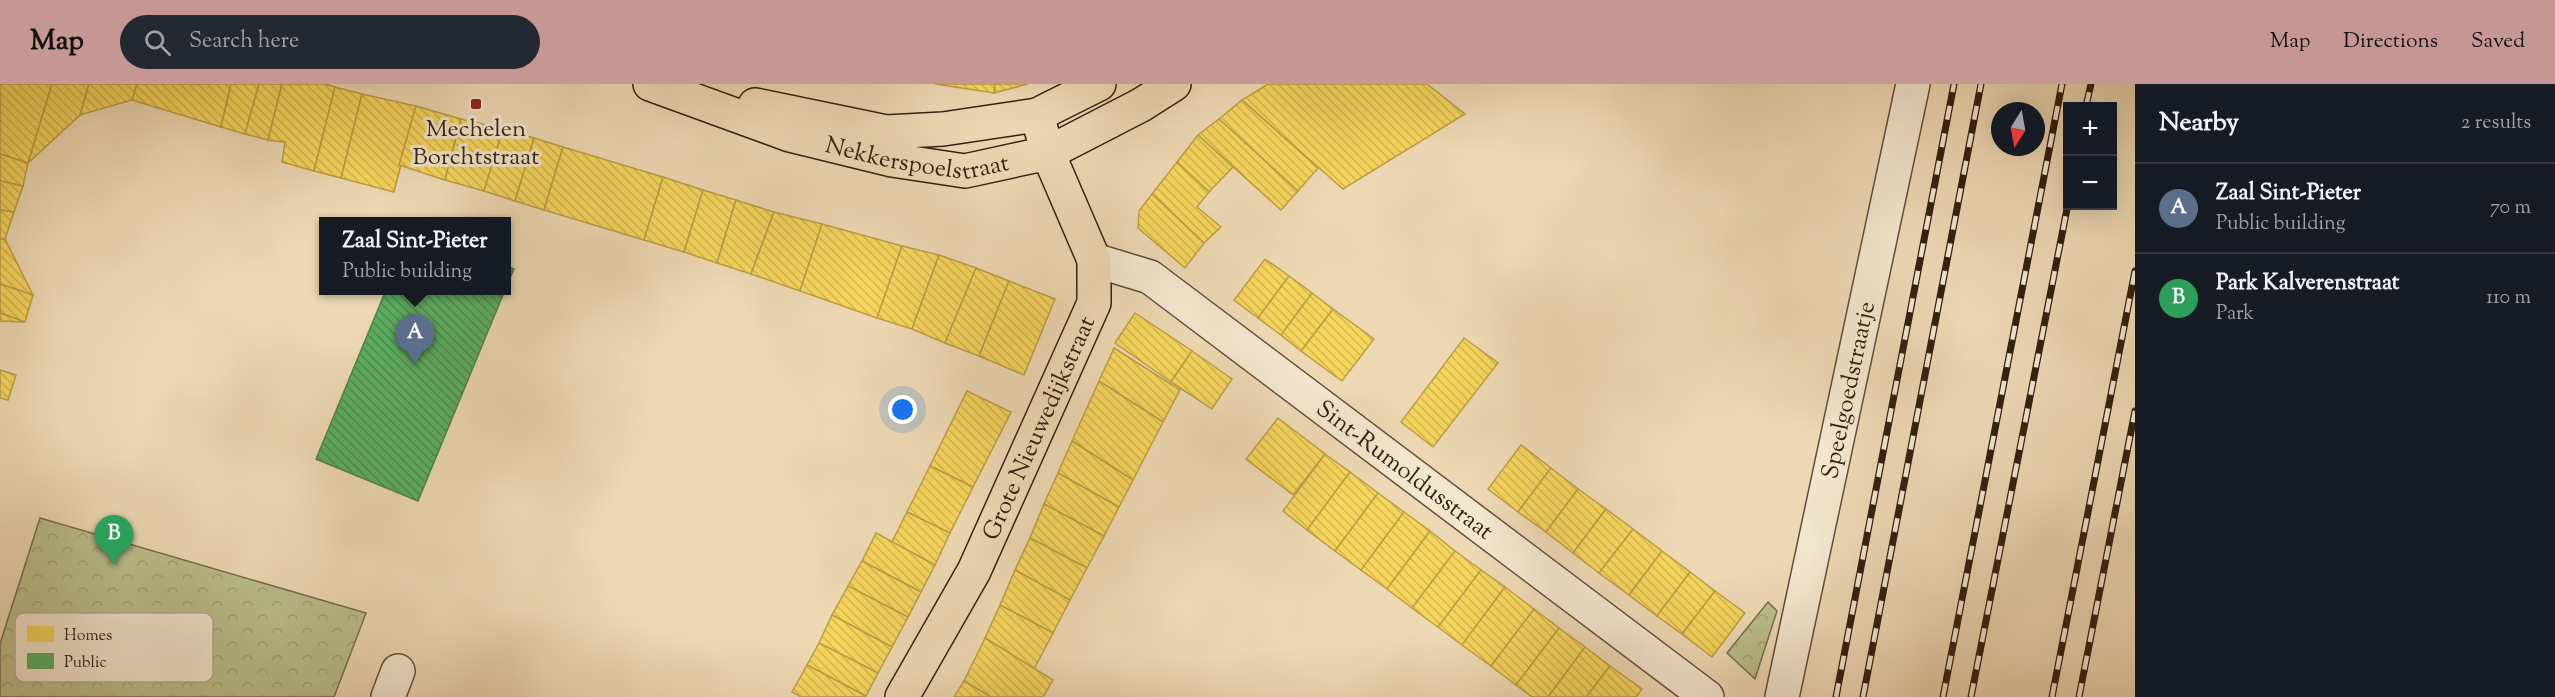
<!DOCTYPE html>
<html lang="en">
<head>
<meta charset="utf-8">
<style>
  :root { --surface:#171b24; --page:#242831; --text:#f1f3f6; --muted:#9ea1a6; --line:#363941; --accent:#c59692 }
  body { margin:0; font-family:"Sorts Mill Goudy",serif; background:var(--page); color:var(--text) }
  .controls { position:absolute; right:18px; top:18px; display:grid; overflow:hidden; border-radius:0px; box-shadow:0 6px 24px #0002 }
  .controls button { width:54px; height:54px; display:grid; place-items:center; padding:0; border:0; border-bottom:2px solid var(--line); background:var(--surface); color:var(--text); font:30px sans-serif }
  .compass { position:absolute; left:1991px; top:18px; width:54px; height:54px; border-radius:50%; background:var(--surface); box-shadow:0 6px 24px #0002; rotate:191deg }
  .you { position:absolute; left:903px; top:326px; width:21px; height:21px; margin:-15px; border:4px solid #fff; border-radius:50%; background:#1a73e8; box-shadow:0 0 0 9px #1a73e833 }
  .badge { display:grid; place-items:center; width:39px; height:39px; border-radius:50%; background:var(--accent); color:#fff; font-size:20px; font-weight:700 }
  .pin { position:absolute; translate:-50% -50px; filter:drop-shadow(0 2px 3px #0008) }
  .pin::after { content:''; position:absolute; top:32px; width:21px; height:18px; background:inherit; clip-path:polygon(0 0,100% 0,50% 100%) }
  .popup { position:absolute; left:319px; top:133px; width:192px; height:78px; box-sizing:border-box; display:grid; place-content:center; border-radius:0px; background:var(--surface); filter:drop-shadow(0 2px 4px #0005); font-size:20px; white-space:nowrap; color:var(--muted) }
  .popup b { font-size:22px; color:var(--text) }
  .popup::after { content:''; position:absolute; left:50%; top:100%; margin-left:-12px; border:12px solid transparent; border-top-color:var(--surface) }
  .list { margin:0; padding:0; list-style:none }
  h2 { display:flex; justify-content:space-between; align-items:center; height:78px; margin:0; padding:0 24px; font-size:26px }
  h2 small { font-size:20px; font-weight:400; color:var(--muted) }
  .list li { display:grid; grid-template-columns:39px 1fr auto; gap:18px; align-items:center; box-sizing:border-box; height:90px; padding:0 24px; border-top:2px solid var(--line) }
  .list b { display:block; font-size:22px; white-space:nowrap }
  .list p { margin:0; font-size:20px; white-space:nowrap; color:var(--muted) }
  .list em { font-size:20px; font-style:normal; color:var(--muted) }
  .icon { flex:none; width:33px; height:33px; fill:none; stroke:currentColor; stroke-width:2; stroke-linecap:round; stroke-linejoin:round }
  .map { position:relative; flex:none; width:2135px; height:613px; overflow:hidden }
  header { display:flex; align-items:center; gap:36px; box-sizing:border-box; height:84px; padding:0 30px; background:var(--accent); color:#111 }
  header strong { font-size:28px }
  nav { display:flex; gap:33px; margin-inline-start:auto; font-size:21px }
  .search { width:420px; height:54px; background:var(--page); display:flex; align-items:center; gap:15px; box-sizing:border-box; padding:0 21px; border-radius:33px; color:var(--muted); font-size:22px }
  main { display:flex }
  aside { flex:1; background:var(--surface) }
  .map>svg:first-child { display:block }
  .forest { fill:url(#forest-crowns); stroke:#766e4e; stroke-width:1.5 }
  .homes { fill:url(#homes-back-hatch); stroke:#bc9e45; stroke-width:1.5 }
  .public { fill:url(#public-back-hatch); stroke:#4e8349; stroke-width:1.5 }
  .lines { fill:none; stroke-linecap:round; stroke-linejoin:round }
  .minor-casing { stroke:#624d39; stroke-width:36 }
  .major-casing { stroke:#331f10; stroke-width:36 }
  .minor { stroke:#f3e6ce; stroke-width:33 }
  .major { stroke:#edd8b3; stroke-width:33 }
  .rail-casing { stroke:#331f10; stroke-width:7 }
  .rail { stroke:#f3e6ce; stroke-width:4.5; stroke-dasharray:14; stroke-linecap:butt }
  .poi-dot { fill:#8f2418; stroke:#f3e6ce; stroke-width:2 }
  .labels { text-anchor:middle; stroke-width:6; stroke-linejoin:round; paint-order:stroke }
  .poi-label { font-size:24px; fill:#331f10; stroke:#f3e6ce }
  .street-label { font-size:24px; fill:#331f10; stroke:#f3e6ce }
  .key { fill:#f3e6ce; stroke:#b9aa95; stroke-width:1.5 }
  .key-label { font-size:16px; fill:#331f10 }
</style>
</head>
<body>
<header>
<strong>Map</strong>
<div class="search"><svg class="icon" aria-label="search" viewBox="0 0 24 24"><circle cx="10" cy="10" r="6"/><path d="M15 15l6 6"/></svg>Search here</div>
<nav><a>Map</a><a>Directions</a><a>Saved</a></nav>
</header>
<main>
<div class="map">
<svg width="2135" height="613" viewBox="0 0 2135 613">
  <defs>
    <pattern id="forest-crowns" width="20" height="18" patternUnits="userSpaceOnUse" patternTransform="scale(1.5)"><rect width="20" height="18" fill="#babe8b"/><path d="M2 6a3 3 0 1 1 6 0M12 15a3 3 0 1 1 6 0" fill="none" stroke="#a0a377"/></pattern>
    <pattern id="homes-back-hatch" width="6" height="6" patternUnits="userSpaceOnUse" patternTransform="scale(1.5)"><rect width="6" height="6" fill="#f6d55c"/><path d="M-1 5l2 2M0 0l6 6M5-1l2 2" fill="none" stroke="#d3b64f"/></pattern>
    <pattern id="public-back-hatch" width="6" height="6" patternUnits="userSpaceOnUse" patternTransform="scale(1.5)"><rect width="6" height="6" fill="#5aae61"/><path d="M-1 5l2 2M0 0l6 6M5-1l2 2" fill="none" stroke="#4b8d4f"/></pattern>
  </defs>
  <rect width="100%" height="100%" fill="#edd8b3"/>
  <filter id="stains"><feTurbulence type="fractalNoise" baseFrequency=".00333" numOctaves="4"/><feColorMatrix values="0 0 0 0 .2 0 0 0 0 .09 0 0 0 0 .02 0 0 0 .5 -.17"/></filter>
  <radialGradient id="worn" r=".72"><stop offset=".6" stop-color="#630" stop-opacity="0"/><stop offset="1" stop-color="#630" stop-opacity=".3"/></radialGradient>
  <g class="forest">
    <path d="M40,434l326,95 -32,84h-334v-53z"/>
    <path d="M1768,518l9,9 -22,68 -28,-26z"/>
  </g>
  <g class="homes">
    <path d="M0,0h52l-24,79 -28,-9z"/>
    <path d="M52,0h37l-9,31 -52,48z"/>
    <path d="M89,0h48l-5,16 -52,15z"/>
    <path d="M137,0h94l-10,43 -89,-27z"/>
    <path d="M231,0h28l-14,50 -24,-7z"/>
    <path d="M259,0h23l-14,56 -23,-6z"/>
    <path d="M282,0h43l10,3 -21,84 -32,-9 3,-20 -17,-2z"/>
    <path d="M935,0h60l-1,9z"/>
    <path d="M995,0h33l-34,9z"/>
    <path d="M1268,0h159l38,30 -122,75 -101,-89z"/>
    <path d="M335,3l27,7 -21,84 -27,-7z"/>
    <path d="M362,10l54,12 -22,86 -53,-14z"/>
    <path d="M1242,16l76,68 -20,23 -79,-72z"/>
    <path d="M416,22l45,13 -16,61 -46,-15z"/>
    <path d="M461,35l42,10 -19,62 -39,-11z"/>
    <path d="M1219,35l79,72 -17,19 -83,-75z"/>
    <path d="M503,45l31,9 -19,63 -31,-10z"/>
    <path d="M1198,51l35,32 -24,25 -32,-30z"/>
    <path d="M534,54l29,9 -19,63 -29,-9z"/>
    <path d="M563,63l100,30 -19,63 -100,-30z"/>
    <path d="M0,70l28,9 -5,23 -23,-5z"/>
    <path d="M1177,78l32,30 -12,15 24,20 -17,16 -52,-49z"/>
    <path d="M663,93l40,13 -19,62 -40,-12z"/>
    <path d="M0,97l23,5 -9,26 -14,-2z"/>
    <path d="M703,106l33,10 -19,63 -33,-11z"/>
    <path d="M1152,110l52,49 -19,25 -47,-40 1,-17z"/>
    <path d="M736,116l38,12 -23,62 -34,-11z"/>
    <path d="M0,126l14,2 -9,27h-5z"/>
    <path d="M774,128l48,12 -22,67 -49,-17z"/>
    <path d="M822,140l80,22 -25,72 -77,-27z"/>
    <path d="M0,155h5l28,56 -33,-11z"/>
    <path d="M902,162l37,9 -27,74 -35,-11z"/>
    <path d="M939,171l37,13 -31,75 -33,-14z"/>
    <path d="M1265,175l24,17 -31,42 -24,-18z"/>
    <path d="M976,184l33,13 -30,75 -34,-13z"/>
    <path d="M1289,192l23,17 -31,42 -23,-17z"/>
    <path d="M1009,197l46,18 -31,76 -45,-19z"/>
    <path d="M0,200l33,11 -8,27 -25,-9z"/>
    <path d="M1312,209l21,16 -32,42 -20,-16z"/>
    <path d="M1333,225l41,30 -32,42 -41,-30z"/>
    <path d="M0,229l25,9 -25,-1z"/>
    <path d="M1135,229l57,38 -21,31 -56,-39z"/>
    <path d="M1464,254l34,25 -65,84 -32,-25z"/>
    <path d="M1114,264l66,42 -17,32 -64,-41z"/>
    <path d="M1192,267l40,28 -20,30 -41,-27z"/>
    <path d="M0,286l16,5 -8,25 -8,-2z"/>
    <path d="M1099,297l64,41 -30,58 -61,-39z"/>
    <path d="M967,307l44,21 -38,75 -43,-21z"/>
    <path d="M1278,334l47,36 -32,41 -47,-36z"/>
    <path d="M1072,357l61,39 -14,27 -61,-34z"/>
    <path d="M1521,361l30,23 -33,44 -30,-23z"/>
    <path d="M1325,370l25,18 -43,58 -24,-19z"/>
    <path d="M930,382l43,21 -23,46 -43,-21z"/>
    <path d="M1551,384l27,21 -32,43 -28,-20z"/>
    <path d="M1350,388l28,21 -43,58 -28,-21z"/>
    <path d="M1058,389l61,34 -15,29 -60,-32z"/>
    <path d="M1578,405l28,20 -33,44 -27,-21z"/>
    <path d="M1378,409l26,19 -43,58 -26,-19z"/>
    <path d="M1044,420l60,32 -17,32 -57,-30z"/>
    <path d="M1606,425l27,20 -34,44 -26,-20z"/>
    <path d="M907,428l43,21 -15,32 -43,-23z"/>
    <path d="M1404,428l26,19 -43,58 -26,-19z"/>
    <path d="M1633,445l29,22 -33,44 -30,-22z"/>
    <path d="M1430,447l25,20 -43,57 -25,-19z"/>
    <path d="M876,449l59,32 -14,27 -59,-31z"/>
    <path d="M1030,454l57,30 -17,32 -55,-30z"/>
    <path d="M1455,467l26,19 -43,57 -26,-19z"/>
    <path d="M1662,467l28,21 -33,44 -28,-21z"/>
    <path d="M862,477l59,31 -13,25 -60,-31z"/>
    <path d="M1015,486l55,30 -17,33 -53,-28z"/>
    <path d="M1481,486l24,17 -43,58 -24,-18z"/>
    <path d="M1690,488l25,19 -33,43 -25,-18z"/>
    <path d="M848,502l60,31 -16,30 -60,-32z"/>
    <path d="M1505,503l29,22 -43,57 -29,-21z"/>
    <path d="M1715,507l30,22 -33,44 -30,-23z"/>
    <path d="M1000,521l53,28 -19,36 -49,-31z"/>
    <path d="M1534,525l25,19 -43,57 -25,-19z"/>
    <path d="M832,531l60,32 -14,26 -59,-30z"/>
    <path d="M1559,544l26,19 -37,50h-16l-16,-12z"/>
    <path d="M985,554l68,42 -10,17h-52l-27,-16z"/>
    <path d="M819,559l59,30 -12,23 -59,-31z"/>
    <path d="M1585,563l25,19 -24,31h-38z"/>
    <path d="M807,581l59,31v1h-65l-9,-5z"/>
    <path d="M1610,582l32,23 -6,8h-50z"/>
    <path d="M964,597l27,16h-37z"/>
  </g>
  <g class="public">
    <path d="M506,182l8,3 -8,18z"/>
    <path d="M386,206h119l-87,211 -102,-42z"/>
  </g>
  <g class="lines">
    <defs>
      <g id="minor">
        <path id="s1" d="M1094,176l56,17 557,420"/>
        <path d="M388,613l10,-26"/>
        <path id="s2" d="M1782,613l131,-613"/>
      </g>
      <g id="major">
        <path id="s3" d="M650,0l140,51 102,25 73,11 83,-18 93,-48 33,-21"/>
        <path d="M755,21l131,27 57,-3 94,-14 62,-31"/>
        <path id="s4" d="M902,613l72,-126 120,-268v-43l-46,-107 -11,-38"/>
      </g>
    </defs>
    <use href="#minor" class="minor-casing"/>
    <use href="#major" class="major-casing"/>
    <use href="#minor" class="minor"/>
    <use href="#major" class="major"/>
    <defs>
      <g id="rail">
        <path d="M2086,22l5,-22"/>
        <path d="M1836,613l118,-613"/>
        <path d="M1863,613l118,-613"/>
        <path d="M1943,613l119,-613"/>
        <path d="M1971,613l97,-493"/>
        <path d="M2052,613l83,-426"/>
        <path d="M2079,613l56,-286"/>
      </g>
    </defs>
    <use href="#rail" class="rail-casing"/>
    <use href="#rail" class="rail"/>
  </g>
  <rect class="poi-dot" x="470" y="14" width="12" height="12" rx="3"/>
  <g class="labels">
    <g class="poi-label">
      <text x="476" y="52">Mechelen<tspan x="476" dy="28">Borchtstraat</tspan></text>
    </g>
    <g class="street-label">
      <text dy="8" stroke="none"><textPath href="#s3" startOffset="279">Nekkerspoelstraat</textPath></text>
      <text dy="8" stroke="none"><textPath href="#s2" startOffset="314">Speelgoedstraatje</textPath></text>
      <text dy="8" stroke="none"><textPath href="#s4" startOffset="302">Grote Nieuwedijkstraat</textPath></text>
      <text dy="8" stroke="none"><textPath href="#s1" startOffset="378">Sint-Rumoldusstraat</textPath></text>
    </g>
  </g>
  <rect x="15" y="529" width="198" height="69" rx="9" class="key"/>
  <rect x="27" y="542" width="27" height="16" fill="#f6d55c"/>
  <rect x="27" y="569" width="27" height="16" fill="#5aae61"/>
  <g class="key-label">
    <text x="64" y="556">Homes</text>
    <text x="64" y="583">Public</text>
  </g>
  <rect width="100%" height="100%" filter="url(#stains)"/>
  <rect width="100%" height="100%" fill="url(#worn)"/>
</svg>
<div class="controls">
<button>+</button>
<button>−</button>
</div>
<svg class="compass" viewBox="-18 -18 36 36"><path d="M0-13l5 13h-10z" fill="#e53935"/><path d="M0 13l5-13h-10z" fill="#9ea1a6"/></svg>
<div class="you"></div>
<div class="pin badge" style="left:415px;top:280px;background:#5c6f8a">A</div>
<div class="popup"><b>Zaal Sint-Pieter</b>Public building</div>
<div class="pin badge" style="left:114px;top:481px;background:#2e9e5b">B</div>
</div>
<aside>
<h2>Nearby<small>2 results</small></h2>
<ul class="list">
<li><span class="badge" style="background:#5c6f8a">A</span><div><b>Zaal Sint-Pieter</b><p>Public building</p></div><em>70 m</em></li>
<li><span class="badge" style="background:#2e9e5b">B</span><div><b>Park Kalverenstraat</b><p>Park</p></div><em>110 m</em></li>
</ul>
</aside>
</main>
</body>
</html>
